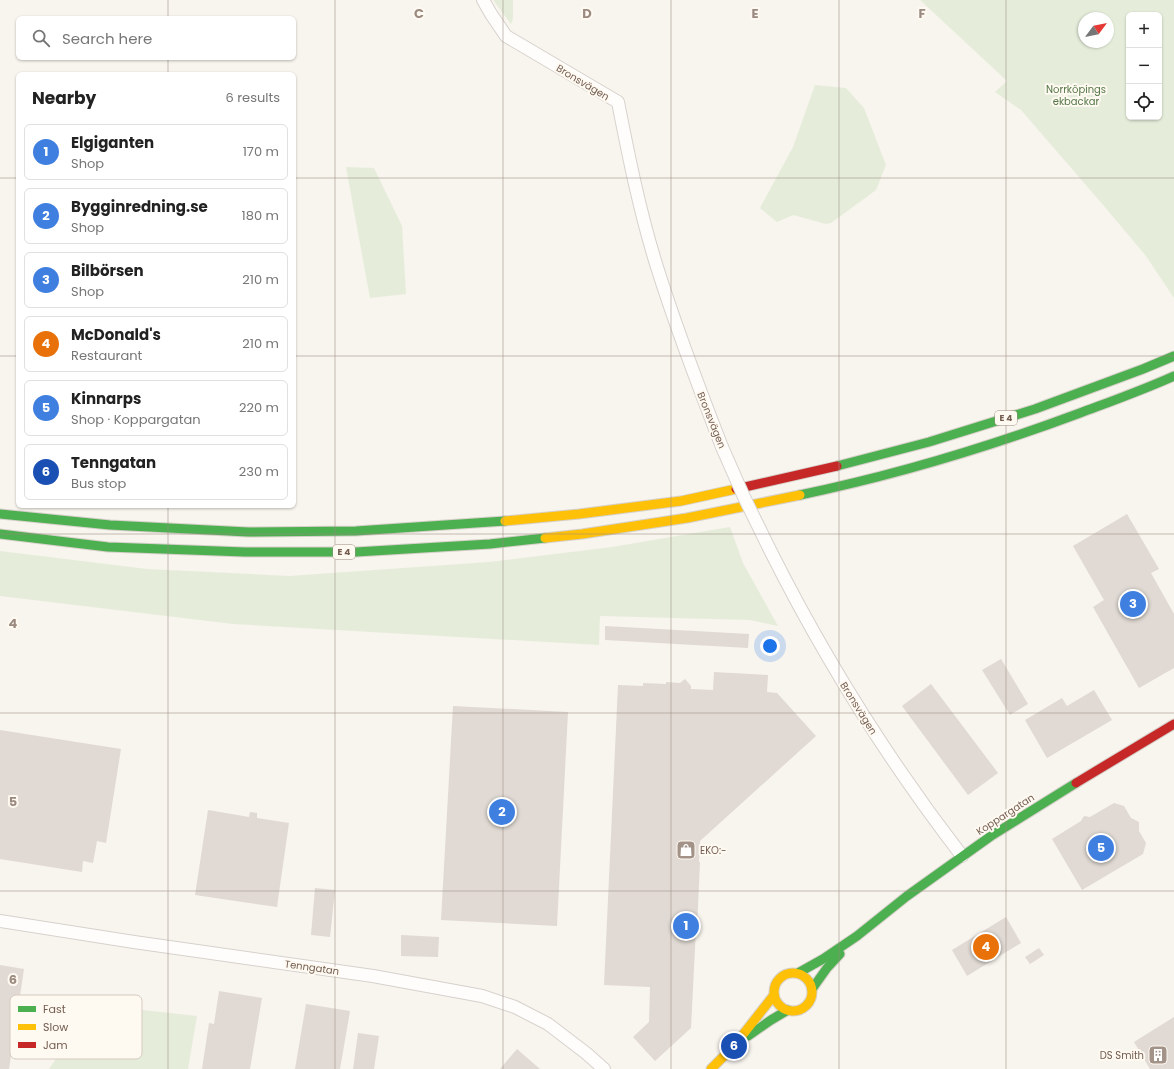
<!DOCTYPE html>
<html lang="en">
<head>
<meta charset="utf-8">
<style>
  :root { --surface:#fff; --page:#f2f2f2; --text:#222; --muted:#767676; --line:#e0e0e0; --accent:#ea580c }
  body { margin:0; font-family:Poppins,sans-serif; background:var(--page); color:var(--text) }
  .controls { position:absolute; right:12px; top:12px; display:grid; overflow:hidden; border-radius:6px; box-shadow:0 1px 3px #0004 }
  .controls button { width:36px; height:36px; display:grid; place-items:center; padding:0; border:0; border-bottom:1px solid var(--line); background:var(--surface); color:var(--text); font:20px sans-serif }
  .compass { position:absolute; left:1078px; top:12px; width:36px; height:36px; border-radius:50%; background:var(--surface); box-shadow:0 1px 3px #0004; rotate:58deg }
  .you { position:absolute; left:770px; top:646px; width:14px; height:14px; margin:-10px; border:3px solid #fff; border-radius:50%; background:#1a73e8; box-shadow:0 0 0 6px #1a73e833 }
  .badge { display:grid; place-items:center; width:26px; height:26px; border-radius:50%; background:var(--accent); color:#fff; font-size:13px; font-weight:700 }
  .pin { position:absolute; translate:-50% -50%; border:2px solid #fff; box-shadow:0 1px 4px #0006 }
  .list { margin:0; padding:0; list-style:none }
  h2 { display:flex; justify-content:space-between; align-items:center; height:52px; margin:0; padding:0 16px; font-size:17px }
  h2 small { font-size:13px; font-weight:400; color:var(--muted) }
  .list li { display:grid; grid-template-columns:26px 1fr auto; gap:12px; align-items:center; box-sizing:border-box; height:56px; margin:0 8px 8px; padding:0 8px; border:1px solid var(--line); border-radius:6px }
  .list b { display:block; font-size:15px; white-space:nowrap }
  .list p { margin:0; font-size:13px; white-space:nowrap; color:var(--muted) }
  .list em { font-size:13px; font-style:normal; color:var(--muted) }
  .icon { flex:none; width:22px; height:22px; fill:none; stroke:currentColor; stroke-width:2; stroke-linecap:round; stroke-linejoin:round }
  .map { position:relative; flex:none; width:1174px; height:1069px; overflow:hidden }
  .search { position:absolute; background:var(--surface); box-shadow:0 1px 3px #0004; left:16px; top:16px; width:280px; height:44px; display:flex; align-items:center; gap:10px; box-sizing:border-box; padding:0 14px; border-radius:6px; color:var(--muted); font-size:15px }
  .panel { position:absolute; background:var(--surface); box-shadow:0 1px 3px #0004; left:16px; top:72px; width:280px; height:436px; border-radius:6px }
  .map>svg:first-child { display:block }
  .green { fill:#e5edda; fill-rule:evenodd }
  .building { fill:#e1dad4 }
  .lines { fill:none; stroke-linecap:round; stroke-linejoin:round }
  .street-casing { stroke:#d7d1cc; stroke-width:14 }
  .fast-casing { stroke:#d6d0c9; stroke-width:11 }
  .slow-casing { stroke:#d6d0c9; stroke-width:11 }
  .jam-casing { stroke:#d6d0c9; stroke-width:11 }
  .street { stroke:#fefdfc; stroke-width:12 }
  .fast { stroke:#4caf50; stroke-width:9 }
  .slow { stroke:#ffc107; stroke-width:9 }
  .jam { stroke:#c62828; stroke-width:9 }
  .street-bridge-casing { stroke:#d7d1cc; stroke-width:14; stroke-linecap:butt }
  .street-bridge { stroke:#fefdfc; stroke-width:12 }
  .grid { fill:none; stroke:#9b8a7f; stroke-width:1; stroke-opacity:0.55 }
  .labels { text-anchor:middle; stroke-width:4; stroke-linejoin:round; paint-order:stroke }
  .shield { fill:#fef9f1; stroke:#9d8c80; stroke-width:1 }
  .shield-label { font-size:9px; font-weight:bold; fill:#745d50 }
  .street-label { font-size:10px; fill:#745d50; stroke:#fef9f1 }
  .park-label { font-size:10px; fill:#557849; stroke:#fef9f1 }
  .poi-label { font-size:10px; fill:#745d50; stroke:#fef9f1; text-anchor:start }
  .key { fill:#fef9f1; stroke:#d5cac1; stroke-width:1 }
  .key-label { font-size:11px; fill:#745d50 }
  .grid-label { font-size:13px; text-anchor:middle; font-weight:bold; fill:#9b8a7f; stroke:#fef9f1; stroke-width:4; stroke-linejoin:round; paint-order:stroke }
</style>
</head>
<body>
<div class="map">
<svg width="1174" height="1069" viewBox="0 0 1174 1069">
  <rect width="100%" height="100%" fill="#f8f4ee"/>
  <g class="green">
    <path d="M493,0h20v18l-2,6z"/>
    <path d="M920,0h254v298l-28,-42 -42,-50 -83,-96 -26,-18 12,-11zM1129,15h30v102h-30zM1084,18h24v24h-24z"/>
    <path d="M815,85l31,3 18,20 22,57 -10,25 -45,33 -5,1 -33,-9 -16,7 -17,-14 33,-61z"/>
    <path d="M346,167l28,1 28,58 4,68 -36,4z"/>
    <path d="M730,527l13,36 35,63 -28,-6 -150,-4 -1,29 -366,-21 -233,-28v-45l147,18 142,7 200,-14 123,-15z"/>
    <path d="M70,1002l127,14 -9,53h-139l11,-16z"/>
  </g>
  <g class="building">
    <path d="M1127,514l32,55 -8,4 23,41v54l-35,20 -46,-81 11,-7 -31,-54z"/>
    <path d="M605,626l144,8 -1,14 -143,-8z"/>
    <path d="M1001,659l27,45 -18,11 -28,-45z"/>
    <path d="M714,672l54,3 -1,17 10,1 39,43 -116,105 -1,21h1l-3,67 -1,-1 -5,100 -36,33 -22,-24 16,-15 1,-35 -46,-2 14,-300 25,1v-3l23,1v-2l14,1 5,-4 6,7v3l22,1z"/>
    <path d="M931,684l67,89 -30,22 -66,-89z"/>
    <path d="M1094,690l18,30 -65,38 -22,-38 37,-22 5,8z"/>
    <path d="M453,706l115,6 -11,214 -116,-6z"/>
    <path d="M0,730l121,19 -15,94 -9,-2 -4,22 -10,-2 -1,11 -82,-13z"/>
    <path d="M1114,803l10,3 7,12 8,4v9l7,12 -3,11 -61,36 -30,-51 29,-18 3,-5 6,1z"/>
    <path d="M208,810l41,7 1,-5 7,1v5l32,5 -12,84 -82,-12z"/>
    <path d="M315,888l20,2 -5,47 -19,-2z"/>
    <path d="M1006,917l15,26 -54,33 -15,-26z"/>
    <path d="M401,935l38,2 -1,20 -37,-1z"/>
    <path d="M1039,948l5,7 -14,9 -5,-7z"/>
    <path d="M0,965l24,4 -15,100h-9z"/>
    <path d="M219,991l43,7 -12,71h-48l7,-46 5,1z"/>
    <path d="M306,1004l44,7 -10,58h-45z"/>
    <path d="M1174,1017v52h-24l-16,-27z"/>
    <path d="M358,1033l21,3 -5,33h-21z"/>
    <path d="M517,1049l23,20h-40z"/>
  </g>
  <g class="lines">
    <defs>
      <g id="street">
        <path d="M483,0l8,14 15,22 112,66c11,56 22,111 39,165 19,61 42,121 65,180"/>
        <path d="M769,548c54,108 119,212 193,308"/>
        <path d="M0,921l134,21 239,34 109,20 33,11 33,17 38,29 18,16"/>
      </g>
      <g id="fast">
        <path d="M837,466l92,-24 106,-33 108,-40 31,-13"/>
        <path d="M800,495c96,-20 189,-48 280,-82 32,-12 63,-23 94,-37"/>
        <path d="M0,514l110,11 138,7 108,-1 149,-10"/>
        <path d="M0,534l108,13 137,5h111l134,-8 55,-6"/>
        <path d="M798,973l25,-14 34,-23 50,-40 84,-60 85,-53"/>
        <path d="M812,989l15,-21 13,-14"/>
        <path d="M748,1036l23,-16 17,-10"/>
      </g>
      <g id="slow">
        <path d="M505,521l74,-7 102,-13 55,-12"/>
        <path d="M545,538l37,-4 105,-16 113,-23"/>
        <circle cx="793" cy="992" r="19"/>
        <path d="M711,1069l23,-23 40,-51"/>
      </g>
      <g id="jam">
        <path d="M736,489l101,-23"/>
        <path d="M1076,783l98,-59"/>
      </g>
    </defs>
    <use href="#street" class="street-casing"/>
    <use href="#fast" class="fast-casing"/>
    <use href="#slow" class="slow-casing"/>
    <use href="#jam" class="jam-casing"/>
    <use href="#street" class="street"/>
    <use href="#fast" class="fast"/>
    <use href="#slow" class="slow"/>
    <use href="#jam" class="jam"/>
    <defs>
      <path id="street-bridge" d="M722,447l22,50 25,51"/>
    </defs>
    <use href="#street-bridge" class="street-bridge-casing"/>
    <use href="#street-bridge" class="street-bridge"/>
  </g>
  <path class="grid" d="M168,0v18M335,0v1069M503,0v1069M671,0v1069M839,0v1069M1006,0v1069M168,58v16M0,178h18M294,178h880M0,356h18M294,356h880M168,506v563M0,534h1174M0,713h1174M0,891h1174"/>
  <defs>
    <symbol id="shop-square" viewBox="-11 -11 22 22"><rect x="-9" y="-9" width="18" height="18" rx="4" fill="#a29287" stroke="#fef9f1"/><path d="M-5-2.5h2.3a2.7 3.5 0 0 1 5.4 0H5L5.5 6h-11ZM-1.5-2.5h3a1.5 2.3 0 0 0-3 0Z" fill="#fff"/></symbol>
    <symbol id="building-square" viewBox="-11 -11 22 22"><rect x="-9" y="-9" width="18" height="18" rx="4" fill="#a29287" stroke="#fef9f1"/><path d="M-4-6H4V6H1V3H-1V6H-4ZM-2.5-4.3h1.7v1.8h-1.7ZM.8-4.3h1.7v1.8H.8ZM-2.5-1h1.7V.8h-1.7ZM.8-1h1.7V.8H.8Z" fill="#fff"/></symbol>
  </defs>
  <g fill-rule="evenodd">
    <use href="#shop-square" x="675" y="839" width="22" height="22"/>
    <use href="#building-square" x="1147" y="1044" width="22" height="22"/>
  </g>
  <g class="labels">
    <g class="shield">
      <rect x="995" y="411" width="22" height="14" rx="3"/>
      <rect x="333" y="545" width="22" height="14" rx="3"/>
    </g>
    <g class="shield-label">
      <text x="1006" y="421">E 4</text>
      <text x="344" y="555">E 4</text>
    </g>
    <g class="street-label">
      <text transform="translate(583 82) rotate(31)" y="4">Bronsvägen</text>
      <text transform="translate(712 420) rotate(68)" y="4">Bronsvägen</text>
      <text transform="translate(859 708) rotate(58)" y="4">Bronsvägen</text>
      <text transform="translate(1005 814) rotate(-33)" y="4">Koppargatan</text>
      <text transform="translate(312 967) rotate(8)" y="4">Tenngatan</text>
    </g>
    <g class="park-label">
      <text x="1076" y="93">Norrköpings<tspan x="1076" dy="12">ekbackar</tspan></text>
    </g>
    <g class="poi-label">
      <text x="700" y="854">EKO:-</text>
      <text x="1144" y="1059" text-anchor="end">DS Smith</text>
    </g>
  </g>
  <rect x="10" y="995" width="132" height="64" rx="6" class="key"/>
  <rect x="18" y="1006" width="18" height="6" fill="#4caf50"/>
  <rect x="18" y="1024" width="18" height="6" fill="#ffc107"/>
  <rect x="18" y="1042" width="18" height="6" fill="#c62828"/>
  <g class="key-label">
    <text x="43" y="1013">Fast</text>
    <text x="43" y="1031">Slow</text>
    <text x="43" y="1049">Jam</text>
  </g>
  <g class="grid-label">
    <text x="419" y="18">C</text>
    <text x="587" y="18">D</text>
    <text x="755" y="18">E</text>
    <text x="922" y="18">F</text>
    <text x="13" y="628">4</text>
    <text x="13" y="806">5</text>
    <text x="13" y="984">6</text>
  </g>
</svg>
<div class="controls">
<button>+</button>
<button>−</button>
<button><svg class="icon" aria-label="locate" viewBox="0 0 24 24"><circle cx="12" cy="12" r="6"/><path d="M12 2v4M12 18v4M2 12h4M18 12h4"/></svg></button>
</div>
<svg class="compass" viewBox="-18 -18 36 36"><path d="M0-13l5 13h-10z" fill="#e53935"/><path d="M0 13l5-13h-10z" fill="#767676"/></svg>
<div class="you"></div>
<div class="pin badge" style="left:686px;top:926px;background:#3f7fe0">1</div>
<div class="pin badge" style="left:502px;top:812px;background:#3f7fe0">2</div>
<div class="pin badge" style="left:1133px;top:604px;background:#3f7fe0">3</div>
<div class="pin badge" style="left:986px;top:947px;background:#e8710a">4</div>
<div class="pin badge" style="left:1101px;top:848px;background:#3f7fe0">5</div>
<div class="pin badge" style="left:734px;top:1046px;background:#1a4fb4">6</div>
<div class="search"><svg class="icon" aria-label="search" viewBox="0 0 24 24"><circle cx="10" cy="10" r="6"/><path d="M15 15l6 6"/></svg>Search here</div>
<section class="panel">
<h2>Nearby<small>6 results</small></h2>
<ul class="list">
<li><span class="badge" style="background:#3f7fe0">1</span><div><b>Elgiganten</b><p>Shop</p></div><em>170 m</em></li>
<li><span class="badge" style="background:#3f7fe0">2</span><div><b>Bygginredning.se</b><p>Shop</p></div><em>180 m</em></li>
<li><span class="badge" style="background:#3f7fe0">3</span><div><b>Bilbörsen</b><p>Shop</p></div><em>210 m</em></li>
<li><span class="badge" style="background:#e8710a">4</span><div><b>McDonald's</b><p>Restaurant</p></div><em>210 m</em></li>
<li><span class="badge" style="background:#3f7fe0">5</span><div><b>Kinnarps</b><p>Shop · Koppargatan</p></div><em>220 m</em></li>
<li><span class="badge" style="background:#1a4fb4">6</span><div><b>Tenngatan</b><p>Bus stop</p></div><em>230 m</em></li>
</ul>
</section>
</div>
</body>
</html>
